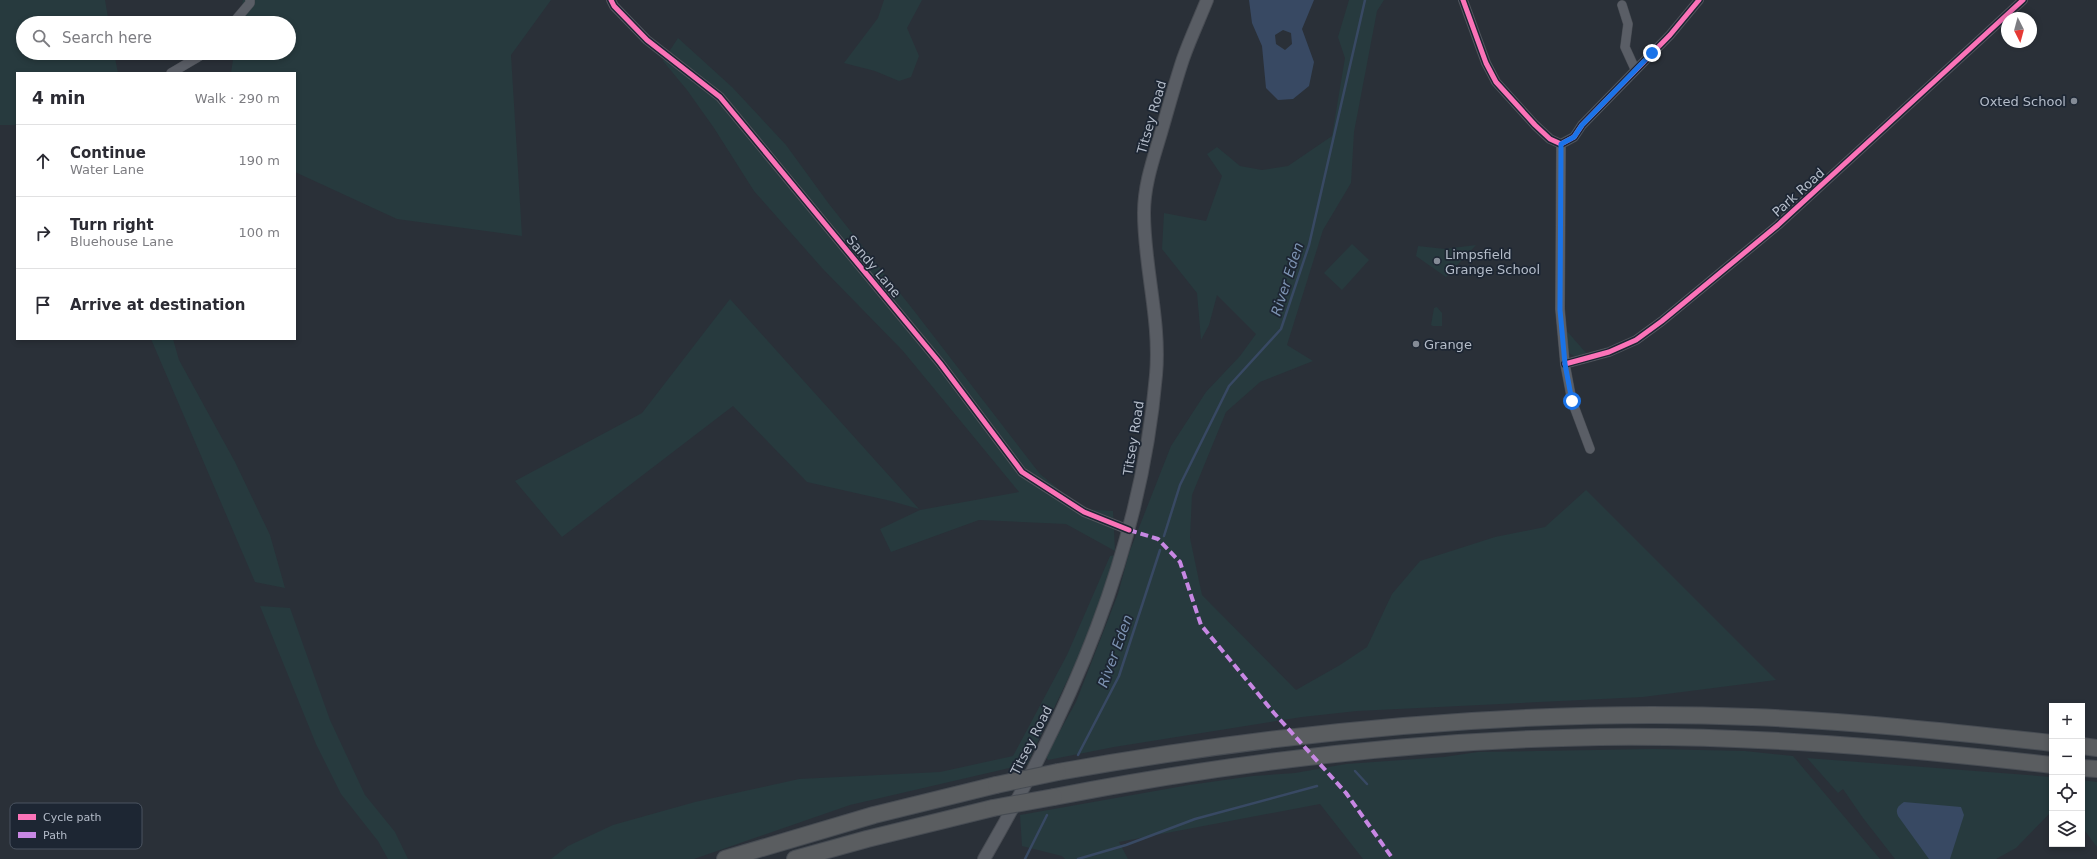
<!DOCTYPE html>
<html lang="en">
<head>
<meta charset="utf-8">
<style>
  :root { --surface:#fff; --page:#f7f7f7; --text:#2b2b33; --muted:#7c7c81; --line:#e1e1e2 }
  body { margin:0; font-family:"DejaVu Sans",sans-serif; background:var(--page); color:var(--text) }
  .controls { position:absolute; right:12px; bottom:12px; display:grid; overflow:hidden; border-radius:0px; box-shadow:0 2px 6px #0003 }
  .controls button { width:36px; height:36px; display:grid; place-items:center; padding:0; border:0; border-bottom:1px solid var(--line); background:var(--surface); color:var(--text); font:20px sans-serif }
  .compass { position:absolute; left:2001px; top:12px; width:36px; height:36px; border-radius:50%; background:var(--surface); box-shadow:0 2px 6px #0003; rotate:174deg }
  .stop { position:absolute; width:12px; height:12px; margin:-9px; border:3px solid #1a73e8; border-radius:50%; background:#fff }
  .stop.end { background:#1a73e8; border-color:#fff; box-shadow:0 1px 4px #0008 }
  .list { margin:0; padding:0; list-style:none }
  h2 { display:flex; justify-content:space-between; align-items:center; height:52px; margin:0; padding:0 16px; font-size:17px }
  h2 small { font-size:13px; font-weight:400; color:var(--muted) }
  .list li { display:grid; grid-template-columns:26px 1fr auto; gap:12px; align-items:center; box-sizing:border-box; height:72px; padding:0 16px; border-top:1px solid var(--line) }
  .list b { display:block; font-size:15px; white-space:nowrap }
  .list p { margin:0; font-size:13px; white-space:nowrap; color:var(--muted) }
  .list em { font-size:13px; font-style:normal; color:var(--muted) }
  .icon { flex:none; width:22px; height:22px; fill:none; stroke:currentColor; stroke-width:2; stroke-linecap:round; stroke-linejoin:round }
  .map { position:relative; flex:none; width:2097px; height:859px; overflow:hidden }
  .search { position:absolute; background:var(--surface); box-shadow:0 2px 6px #0003; left:16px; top:16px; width:280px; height:44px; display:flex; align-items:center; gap:10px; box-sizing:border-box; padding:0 14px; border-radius:22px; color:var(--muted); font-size:15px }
  .panel { position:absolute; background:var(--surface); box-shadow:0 2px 6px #0003; left:16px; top:72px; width:280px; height:268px; border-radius:0px }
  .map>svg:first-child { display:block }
  .green { fill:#273a3e }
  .water { fill:#384963; fill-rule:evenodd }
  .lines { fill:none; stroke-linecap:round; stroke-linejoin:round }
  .stream { stroke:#384963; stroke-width:2.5 }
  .street-casing { stroke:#484c53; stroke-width:10 }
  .secondary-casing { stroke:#484c53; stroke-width:14 }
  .highway-casing { stroke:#474c53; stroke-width:18 }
  .street { stroke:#5a5e66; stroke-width:9 }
  .secondary { stroke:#595d64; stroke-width:12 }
  .highway { stroke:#5a5d60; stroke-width:16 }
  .highway-bridge-casing { stroke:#474c53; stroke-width:18; stroke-linecap:butt }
  .highway-bridge { stroke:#5a5d60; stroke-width:16 }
  .quiet { stroke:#c787e3; stroke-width:4; stroke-dasharray:8 4; stroke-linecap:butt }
  .cycleway-casing { stroke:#1d2633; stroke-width:8 }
  .cycleway { stroke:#fb73b8; stroke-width:5 }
  .route { stroke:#1a73e8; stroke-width:5 }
  .poi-dot { fill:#848b96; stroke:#1d2633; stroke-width:1.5 }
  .labels { text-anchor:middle; stroke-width:3.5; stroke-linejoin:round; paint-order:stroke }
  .poi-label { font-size:13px; fill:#b4bcc9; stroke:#1d2633; text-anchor:start }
  .street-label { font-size:13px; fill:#b4bcc9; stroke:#1d2633 }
  .water-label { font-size:14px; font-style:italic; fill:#7c92b1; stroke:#1d2633 }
  .key { fill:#1d2633; stroke:#4a5360; stroke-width:1 }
  .key-label { font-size:11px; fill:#b4bcc9 }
</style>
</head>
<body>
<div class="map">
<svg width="2097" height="859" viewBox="0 0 2097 859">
  <rect width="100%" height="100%" fill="#2a3038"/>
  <g class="green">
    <path d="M0,0h105l4,23h-86v30h91l4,20h-101v52h-17z"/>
    <path d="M243,0h308l-40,55 11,181 -125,-17 -102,-47v-99h-64l3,-20h55v-30h-50z"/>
    <path d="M884,0h38l-15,28 12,28 -8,21 -12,4 -24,-10 -31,-8 34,-45z"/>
    <path d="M1349,0h35l-7,11 -23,121 -3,51 -28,47 -36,115 26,16 -53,21 -34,30 -34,83 -2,43 12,57 94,95 44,-25 27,-18 25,-53 28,-33 75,-24 50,-10 41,-37 190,190 -133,17 -286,14 -55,6 -188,30 -66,13 -2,-4 30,-54 42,-108 11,-41 42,-107 35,-54 34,-36 16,-22 -39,-39 -8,30 -8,15 -4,-47 -35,-44 2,-36 42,8 16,-45 -15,-22 10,-7 23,19 22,4 26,-4 44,-30 13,-78 -7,-21z"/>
    <path d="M678,38l54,49 54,58 43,59 86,108 125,162 43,35 30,2 2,40 -49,-27 -87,-4 -88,32 -11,-23 40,-19 99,-18 -116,-141 -81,-83 -68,-77 -40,-63 -27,-38 -24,-29z"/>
    <path d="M1352,244l17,16 -27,30 -18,-17z"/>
    <path d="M1476,245l-30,32 -30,-21 2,-10 27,3z"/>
    <path d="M730,299l189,210 -28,-8 -84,-19 -74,-76 -171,131 -47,-56 127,-68z"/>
    <path d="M1437,307l5,6v13h-9l-2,-1 3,-17z"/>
    <path d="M1566,330l21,24c-8,2 -14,4 -20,-3z"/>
    <path d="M151,339h22l6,21 56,102 35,73 15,53 -30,-6z"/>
    <path d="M1118,555l-38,99 -53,110 -177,41 -156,54h-143l17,-13 45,-21 82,-23 104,-23 141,-7 73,-16 54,-101 43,-99z"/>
    <path d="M260,606l30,2 40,112 35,75 30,37 13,27h-20l-10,-18 -37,-47 -25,-50z"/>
    <path d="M1654,749l91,2 48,5 87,103h-517l-43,-55 -201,38 9,17h-63l-3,-3 -40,-10 -2,-31 169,-30 64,-9 42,-3 51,-9 98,-7 34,-5z"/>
    <path d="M1807,758l245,19v34l-36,37 -20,11h-101l-32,-41 -20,-29 -5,4z"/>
    <path d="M2082,780l15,2v65l-15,-20z"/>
  </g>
  <g class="water">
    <path d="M1249,0h65l-12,29 12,33 -5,24 -16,13 -15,1 -12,-12 -4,-42 -10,-23zM1283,30l8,3 1,11 -7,6 -9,-6 -1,-9z"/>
    <path d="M1904,802l57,5 3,8 -14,44h-21l-31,-43c-3,-7 0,-10 6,-14z"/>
  </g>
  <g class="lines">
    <g class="stream">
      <path d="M1164,536l16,-51 49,-99 52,-57 28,-84 56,-245"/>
      <path d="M1078,755l41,-79 41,-126"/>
      <path d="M1355,771l12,13"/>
      <path d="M1025,859l22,-44"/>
      <path d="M1078,859l48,-14 69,-26 122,-33"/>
    </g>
    <defs>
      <g id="street">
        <path d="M611,0l3,6 33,34 73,57 220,266 82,109 62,40 45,18"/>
        <path d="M1463,0l23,63 10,19 39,43 15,14 11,5 13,-7 8,-12 88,-90 29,-35"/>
        <path d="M1622,5l6,19 -3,23 10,22"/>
        <path d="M233,23l17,-20v-3"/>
        <path d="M171,73l34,-20"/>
        <path d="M1561,144l-1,165 5,55 7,37 18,48"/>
        <path d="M1565,364l44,-12 27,-12 26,-19 116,-96 245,-225"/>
      </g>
      <path id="secondary" d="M984,859c87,-150 157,-308 172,-484 5,-54 -12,-108 -12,-162 0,-28 9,-53 17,-80 7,-24 14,-50 22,-74 7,-20 16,-39 24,-59"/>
      <g id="highway">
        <path d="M2082,746l15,2"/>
        <path d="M2082,768l15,1"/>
        <path d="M1058,772c229,-41 461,-64 694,-55 100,4 200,15 300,26"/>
        <path d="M1054,797c180,-35 362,-57 546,-60 151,-2 302,11 452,28"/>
        <path d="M725,859l149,-44 122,-30"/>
        <path d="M795,859l72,-20 126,-31"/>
      </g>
    </defs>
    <use href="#street" class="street-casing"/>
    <use href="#secondary" class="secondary-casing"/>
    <use href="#highway" class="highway-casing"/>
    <use href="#street" class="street"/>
    <use href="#secondary" class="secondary"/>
    <use href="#highway" class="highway"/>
    <defs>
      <g id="highway-bridge">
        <path d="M996,785l62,-13"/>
        <path d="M993,808l61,-11"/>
      </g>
    </defs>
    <use href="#highway-bridge" class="highway-bridge-casing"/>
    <use href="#highway-bridge" class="highway-bridge"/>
    <path class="quiet" d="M1129,530l29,9 22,23 21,63 73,88 72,80 47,66"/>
    <defs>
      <g id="cycleway">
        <path d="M611,0l3,6 33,34 73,57 220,266 82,109 62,40 45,18"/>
        <path d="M1463,0l23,63 10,19 39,43 15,14 11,5 13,-7 8,-12 88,-90 29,-35"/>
        <path d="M1565,364l44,-12 27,-12 26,-19 116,-96 245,-225"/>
      </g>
    </defs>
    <use href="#cycleway" class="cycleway-casing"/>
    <use href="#cycleway" class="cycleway"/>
  </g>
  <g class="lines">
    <path class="route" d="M1572,401l-7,-37 -5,-54 1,-166 13,-7 8,-12 70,-72"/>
  </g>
  <g class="poi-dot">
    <circle cx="2074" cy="101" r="4"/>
    <circle cx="1437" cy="261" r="4"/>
    <circle cx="1416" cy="344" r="4"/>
  </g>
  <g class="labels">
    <g class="poi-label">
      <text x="2066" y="106" text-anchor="end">Oxted School</text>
      <text x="1445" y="259">Limpsfield<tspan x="1445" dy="15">Grange School</tspan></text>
      <text x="1424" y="349">Grange</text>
    </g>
    <g class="street-label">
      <text transform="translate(1151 117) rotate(-74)" y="5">Titsey Road</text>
      <text transform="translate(1798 192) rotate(-42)" y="5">Park Road</text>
      <text transform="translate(874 266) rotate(50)" y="5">Sandy Lane</text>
      <text transform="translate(1133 438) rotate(-81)" y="5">Titsey Road</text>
      <text transform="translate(1031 740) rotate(-63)" y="5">Titsey Road</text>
    </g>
    <g class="water-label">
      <text transform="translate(1287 279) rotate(-72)" y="5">River Eden</text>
      <text transform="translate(1115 651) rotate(-70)" y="5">River Eden</text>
    </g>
  </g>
  <rect x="10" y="803" width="132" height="46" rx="6" class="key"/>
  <rect x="18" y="814" width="18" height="6" fill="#fb73b8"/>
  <rect x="18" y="832" width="18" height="6" fill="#c787e3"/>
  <g class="key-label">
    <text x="43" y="821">Cycle path</text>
    <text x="43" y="839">Path</text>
  </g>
</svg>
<div class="controls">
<button>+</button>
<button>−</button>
<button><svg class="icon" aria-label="locate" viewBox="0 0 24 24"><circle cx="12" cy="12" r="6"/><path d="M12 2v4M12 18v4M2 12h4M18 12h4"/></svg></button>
<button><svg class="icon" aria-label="layers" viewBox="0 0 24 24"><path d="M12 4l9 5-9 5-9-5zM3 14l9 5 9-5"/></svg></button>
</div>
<svg class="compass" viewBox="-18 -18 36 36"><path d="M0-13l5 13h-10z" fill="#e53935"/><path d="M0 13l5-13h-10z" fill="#7c7c81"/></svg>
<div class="stop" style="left:1572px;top:401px"></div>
<div class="stop end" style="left:1652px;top:53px"></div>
<div class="search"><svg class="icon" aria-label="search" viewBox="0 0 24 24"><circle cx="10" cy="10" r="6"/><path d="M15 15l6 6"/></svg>Search here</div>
<section class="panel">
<h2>4 min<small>Walk · 290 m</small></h2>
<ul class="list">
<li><svg class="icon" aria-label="ahead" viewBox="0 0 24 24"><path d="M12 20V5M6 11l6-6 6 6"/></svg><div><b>Continue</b><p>Water Lane</p></div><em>190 m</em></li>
<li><svg class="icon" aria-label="right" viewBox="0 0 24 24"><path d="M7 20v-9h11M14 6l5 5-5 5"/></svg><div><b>Turn right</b><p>Bluehouse Lane</p></div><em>100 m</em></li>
<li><svg class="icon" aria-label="arrive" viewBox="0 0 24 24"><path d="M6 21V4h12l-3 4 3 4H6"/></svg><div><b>Arrive at destination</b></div></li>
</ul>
</section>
</div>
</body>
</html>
